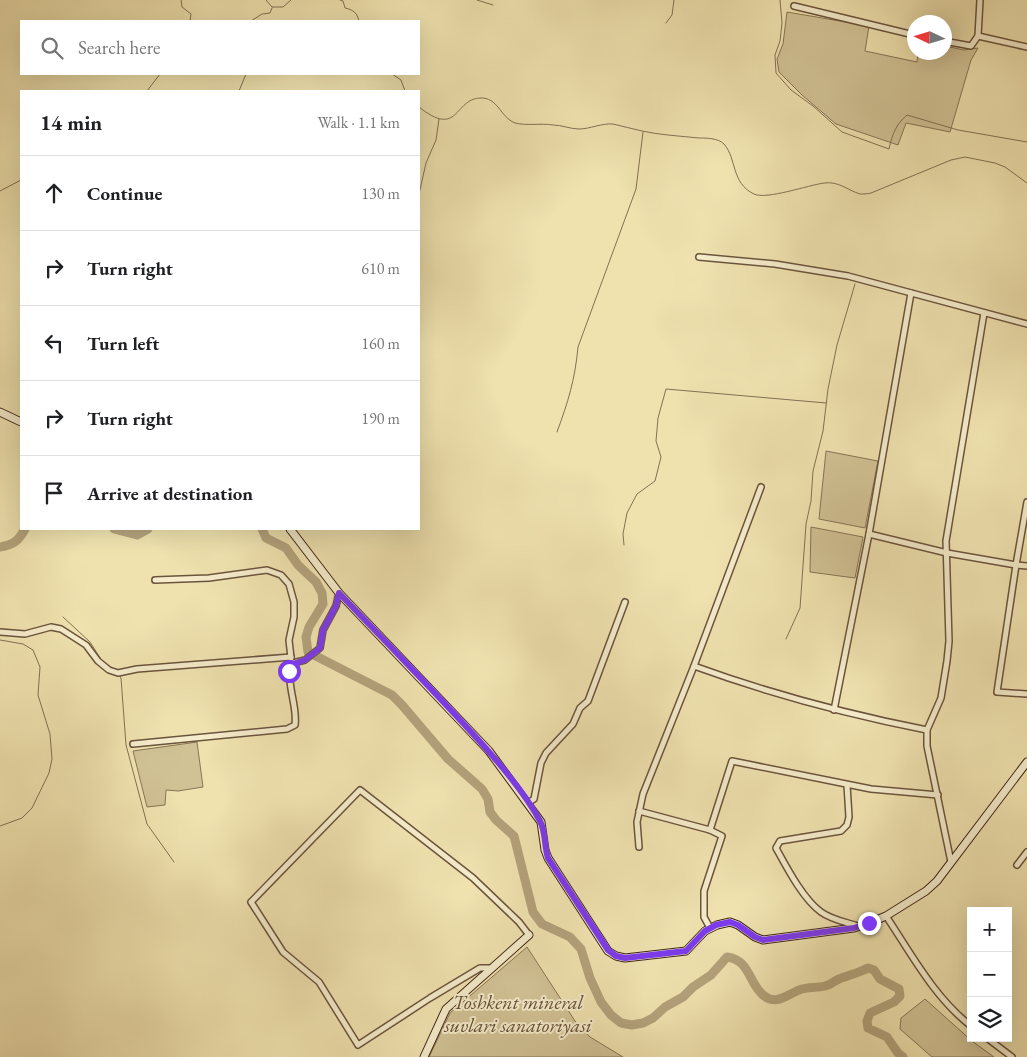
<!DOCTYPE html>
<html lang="en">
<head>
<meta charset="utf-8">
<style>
  :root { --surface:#fff; --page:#f6f6f6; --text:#202124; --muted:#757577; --line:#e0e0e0 }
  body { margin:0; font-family:"EB Garamond",serif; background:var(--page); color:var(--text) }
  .controls { position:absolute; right:15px; bottom:15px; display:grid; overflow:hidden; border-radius:0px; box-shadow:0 5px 20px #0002 }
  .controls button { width:45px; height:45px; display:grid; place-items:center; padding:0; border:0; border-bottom:1px solid var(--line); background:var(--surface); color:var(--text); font:25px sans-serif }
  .compass { position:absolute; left:907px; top:15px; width:45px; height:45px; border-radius:50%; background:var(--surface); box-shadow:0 5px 20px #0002; rotate:274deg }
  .stop { position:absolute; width:15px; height:15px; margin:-11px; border:4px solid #7c3aed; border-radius:50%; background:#fff }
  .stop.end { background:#7c3aed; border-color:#fff; box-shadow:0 1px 5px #0008 }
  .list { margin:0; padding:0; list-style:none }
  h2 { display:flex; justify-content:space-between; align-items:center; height:65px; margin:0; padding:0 20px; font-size:21px }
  h2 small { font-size:16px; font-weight:400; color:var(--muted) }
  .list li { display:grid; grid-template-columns:32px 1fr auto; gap:15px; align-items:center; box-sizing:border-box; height:75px; padding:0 20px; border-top:1px solid var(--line) }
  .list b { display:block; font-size:19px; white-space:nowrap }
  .list em { font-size:16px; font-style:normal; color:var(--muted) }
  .icon { flex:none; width:28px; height:28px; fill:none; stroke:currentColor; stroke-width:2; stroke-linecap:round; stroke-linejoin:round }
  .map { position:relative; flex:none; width:1027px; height:1057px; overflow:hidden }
  .search { position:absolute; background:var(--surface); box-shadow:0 5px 20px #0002; left:20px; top:20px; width:400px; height:55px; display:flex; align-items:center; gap:12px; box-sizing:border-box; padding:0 18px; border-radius:0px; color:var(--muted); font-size:19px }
  .panel { position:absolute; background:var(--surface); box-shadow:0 5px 20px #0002; left:20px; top:90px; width:400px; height:440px; border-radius:0px }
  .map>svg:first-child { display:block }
  .green { fill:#d1c295; stroke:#887456 }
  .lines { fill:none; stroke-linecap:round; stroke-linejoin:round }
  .stream { stroke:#857053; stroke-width:1 }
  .river { stroke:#b3a27b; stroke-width:9 }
  .street-casing { stroke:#6b543d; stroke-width:8 }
  .secondary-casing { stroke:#3f2517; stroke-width:9 }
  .street { stroke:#f5eccb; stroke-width:5 }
  .secondary { stroke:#f5eccb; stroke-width:7 }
  .route { stroke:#7c3aed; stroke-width:6 }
  .labels { text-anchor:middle; stroke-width:4; stroke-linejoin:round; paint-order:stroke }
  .park-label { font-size:20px; font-style:italic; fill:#644c36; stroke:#f5eccb }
</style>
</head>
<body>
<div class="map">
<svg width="1027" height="1057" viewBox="0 0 1027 1057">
  <rect width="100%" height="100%" fill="#efe2af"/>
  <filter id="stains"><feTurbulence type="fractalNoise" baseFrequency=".004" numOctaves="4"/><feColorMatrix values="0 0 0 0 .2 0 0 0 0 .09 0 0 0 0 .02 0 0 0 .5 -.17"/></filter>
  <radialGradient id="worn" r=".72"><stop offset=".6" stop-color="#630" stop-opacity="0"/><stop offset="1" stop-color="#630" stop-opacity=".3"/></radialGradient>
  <g class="green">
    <path d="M787,12l82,14 -4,25 52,11 1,-9 26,-1 1,-6 19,4 14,-2 -7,12 -21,72 -44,-9 -8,22 -62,-21 -34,-29 -23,-23 -2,-13 6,-15z"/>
    <path d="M826,451l52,10 -13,67 -46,-9z"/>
    <path d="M811,527l52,10 -8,41 -45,-6z"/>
    <path d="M197,742l6,45 -25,4 -12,-1 -1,15 -18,2 -14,-56z"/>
    <path d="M527,947l48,74 15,16 33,20h-194l21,-44z"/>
    <path d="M925,999l47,42 22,16h-62l-32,-28 1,-11z"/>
  </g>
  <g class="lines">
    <g class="stream">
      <path d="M181,0l1,7 9,7 -1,7"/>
      <path d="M266,0l6,7h11l8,-7"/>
      <path d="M340,0l3,1 2,7c9,2 12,5 14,13"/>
      <path d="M477,0l16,5"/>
      <path d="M780,0l2,23 -2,18 -5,14 1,18 15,17 22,16 29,26 47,17c3,-14 7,-25 18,-34l51,15 69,12"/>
      <path d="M251,21l11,-7 8,-1 2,-5"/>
      <path d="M666,23l6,-8 2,-15"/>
      <path d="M392,74l9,6 4,11"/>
      <path d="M147,91l13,-17"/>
      <path d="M239,91l7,-17"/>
      <path d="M419,107c40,32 35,-8 61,-9 18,-1 20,19 35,25 12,3 26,0 38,2 9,0 17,4 26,4 11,0 23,-6 34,-5 10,2 19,5 29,7 18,4 38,5 57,7 7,0 19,0 25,6 13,15 7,39 30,50 12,6 55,-9 70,-11 15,-2 23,7 36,11 3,0 8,0 11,-1l80,-33 14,-3 30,6 10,4 22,16"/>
      <path d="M0,191l21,-11"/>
      <path d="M419,194l7,-31 10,-23 3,-21"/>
      <path d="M557,432c11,-30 18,-52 21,-85l58,-158 7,-57"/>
      <path d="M624,545l-1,-11 4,-21 10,-19 18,-13 6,-24 -5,-16 2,-23 8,-29 160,14"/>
      <path d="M63,617l27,25 12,19 10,7"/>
      <path d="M786,639l14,-31 6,-84 5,-23 2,-30 10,-40 5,-42 9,-44 18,-61"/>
      <path d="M0,640l23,4 10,6 7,17 -2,28 12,39 2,25 -3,14 -17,35 -10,10 -22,8"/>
      <path d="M118,674l3,4 5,67 21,79 27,38"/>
    </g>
    <g class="river">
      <path d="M114,529l23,6 11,-6"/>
      <path d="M262,529l4,9 20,10 12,17 18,17 6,11 1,11 -14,23 -3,10 2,15 84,43 10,10 46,54 34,30 6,10 2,13 6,8 18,16 19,76 9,12 28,13 11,12 9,29 11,24 10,13 10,8 11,2 11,-2 10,-5 12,-11 18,-10 10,-10 18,-12 16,-18c23,3 21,25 36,38 14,12 25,-2 39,-6 7,-2 15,-1 23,-3 5,-1 9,-5 14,-7 10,-4 19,-6 29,-11l6,2 6,9 19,10 1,7 -6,6 -24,11 -3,8 1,7 19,9 11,16 5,4"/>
      <path d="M0,547c14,-2 19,-7 25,-18"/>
    </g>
    <defs>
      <g id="street">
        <path d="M794,6l120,29"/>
        <path d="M978,36l49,11"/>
        <path d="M944,41l27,5 7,-10 2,-36"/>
        <path d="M699,257l76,7 73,12 179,48"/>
        <path d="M1027,502l-11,63 -19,127 30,2"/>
        <path d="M869,534l78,19 69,12 11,1"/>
        <path d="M155,580l54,-2 58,-8 14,5 8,9 5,18v15l-5,23 2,18"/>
        <path d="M0,632l25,2 26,-7 10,2 25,16 12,16 11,9 9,3 19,-4 154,-12"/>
        <path d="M694,666c77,28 152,48 233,64"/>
        <path d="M834,710l35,-176 42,-241"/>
        <path d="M133,744l154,-15 8,-4c3,-20 -11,-44 -2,-62l12,-3 15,-12 3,-18 13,-24 3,-13"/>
        <path d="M847,785l2,32 -2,8 -6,6 -61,10 -4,7c11,20 27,51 45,64 11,8 25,10 37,14"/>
        <path d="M528,803l6,-4 7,-36 5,-10 27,-29 7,-16 8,-7 37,-99"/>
        <path d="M639,811l71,19 12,6 -18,55v26l6,11"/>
        <path d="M710,830l22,-69 139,28 67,6"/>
        <path d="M639,847l-2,-25 6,-28 51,-128 67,-179"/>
        <path d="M951,862l-24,-116v-16l14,-32 6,-37 2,-20 -3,-100 38,-228"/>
        <path d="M1017,865l10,-13"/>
        <path d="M886,916c26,39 48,81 85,110"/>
        <path d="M492,968h-12l-50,30 -72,47 -39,-63 -36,-30 -32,-50 109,-112 113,88 46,44 10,13"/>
        <path d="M987,1038l25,19"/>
      </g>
      <g id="secondary">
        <path d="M0,412l21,10"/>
        <path d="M290,529l49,64 150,158 52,71 4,28 3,8 60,93 8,5 9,2 61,-7 19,-20 12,-6 13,-3 8,3 17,12 8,3 91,-12 15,-5 17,-7 40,-25 11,-10 90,-119"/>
        <path d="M424,1057l22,-48 83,-74"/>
      </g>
    </defs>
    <use href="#street" class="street-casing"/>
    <use href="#secondary" class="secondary-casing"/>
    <use href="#street" class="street"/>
    <use href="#secondary" class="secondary"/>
  </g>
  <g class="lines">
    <path class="route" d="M289,671l4,-7 12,-4 15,-12 3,-18 13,-24 3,-13c45,47 90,93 134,141 23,25 51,57 67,87 6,11 4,25 8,37l60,92 8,6 9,2 61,-7 19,-20 11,-6 14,-3 8,3 17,12 8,3 91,-12 15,-5"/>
  </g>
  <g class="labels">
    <g class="park-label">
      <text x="518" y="1009">Toshkent mineral<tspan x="518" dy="23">suvlari sanatoriyasi</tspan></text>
    </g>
  </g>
  <rect width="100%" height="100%" filter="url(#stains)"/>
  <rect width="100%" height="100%" fill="url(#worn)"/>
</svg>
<div class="controls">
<button>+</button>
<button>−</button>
<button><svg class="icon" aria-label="layers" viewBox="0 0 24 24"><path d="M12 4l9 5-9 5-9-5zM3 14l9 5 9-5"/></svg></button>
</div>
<svg class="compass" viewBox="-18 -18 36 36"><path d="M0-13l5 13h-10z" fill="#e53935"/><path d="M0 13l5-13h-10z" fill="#757577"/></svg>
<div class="stop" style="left:289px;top:671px"></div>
<div class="stop end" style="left:869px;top:923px"></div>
<div class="search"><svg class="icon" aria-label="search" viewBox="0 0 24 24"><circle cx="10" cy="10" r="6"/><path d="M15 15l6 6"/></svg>Search here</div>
<section class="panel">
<h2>14 min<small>Walk · 1.1 km</small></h2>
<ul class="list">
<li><svg class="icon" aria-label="ahead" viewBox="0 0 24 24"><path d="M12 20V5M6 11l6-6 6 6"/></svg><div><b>Continue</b></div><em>130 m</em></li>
<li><svg class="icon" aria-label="right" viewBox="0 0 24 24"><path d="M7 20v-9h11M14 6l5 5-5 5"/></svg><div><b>Turn right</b></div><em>610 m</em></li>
<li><svg class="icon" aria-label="left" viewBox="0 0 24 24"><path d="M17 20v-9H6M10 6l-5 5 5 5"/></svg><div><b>Turn left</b></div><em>160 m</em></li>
<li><svg class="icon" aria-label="right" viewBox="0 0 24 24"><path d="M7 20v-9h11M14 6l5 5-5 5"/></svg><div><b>Turn right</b></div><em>190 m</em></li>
<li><svg class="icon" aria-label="arrive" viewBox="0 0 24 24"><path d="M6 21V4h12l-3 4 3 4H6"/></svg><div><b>Arrive at destination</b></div></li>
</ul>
</section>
</div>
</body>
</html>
